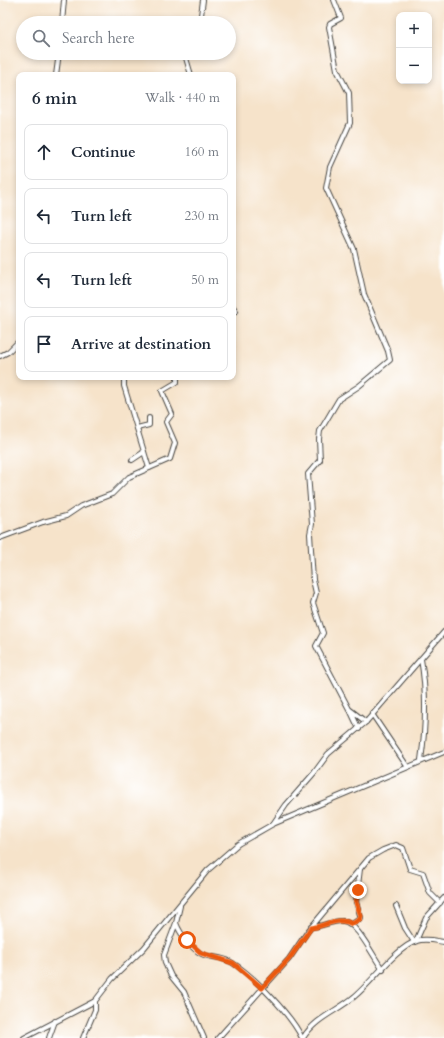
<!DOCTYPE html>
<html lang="en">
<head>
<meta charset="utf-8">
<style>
  :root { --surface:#fff; --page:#f6f6f7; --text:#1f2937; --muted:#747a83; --line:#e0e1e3 }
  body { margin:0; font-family:Cardo,serif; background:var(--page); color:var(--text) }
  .controls { position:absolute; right:12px; top:12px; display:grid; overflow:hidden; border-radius:8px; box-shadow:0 2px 6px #0003 }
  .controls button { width:36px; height:36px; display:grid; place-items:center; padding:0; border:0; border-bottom:1px solid var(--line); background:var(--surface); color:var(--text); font:20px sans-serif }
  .stop { position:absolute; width:12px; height:12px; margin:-9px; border:3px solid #ea580c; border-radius:50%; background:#fff }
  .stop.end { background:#ea580c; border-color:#fff; box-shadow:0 1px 4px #0008 }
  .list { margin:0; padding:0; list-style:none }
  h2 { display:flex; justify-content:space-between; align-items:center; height:52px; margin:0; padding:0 16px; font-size:17px }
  h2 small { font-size:13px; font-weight:400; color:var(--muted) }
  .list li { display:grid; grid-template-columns:26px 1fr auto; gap:12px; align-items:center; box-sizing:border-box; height:56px; margin:0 8px 8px; padding:0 8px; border:1px solid var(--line); border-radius:8px }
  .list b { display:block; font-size:15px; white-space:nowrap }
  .list em { font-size:13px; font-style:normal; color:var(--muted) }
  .icon { flex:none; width:22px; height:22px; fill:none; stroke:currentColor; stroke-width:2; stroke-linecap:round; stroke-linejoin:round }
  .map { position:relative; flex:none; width:444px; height:1038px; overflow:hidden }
  .search { position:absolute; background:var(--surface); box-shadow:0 2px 6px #0003; left:16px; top:16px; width:220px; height:44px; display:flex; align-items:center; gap:10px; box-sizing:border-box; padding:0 14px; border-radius:22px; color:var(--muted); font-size:15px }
  .panel { position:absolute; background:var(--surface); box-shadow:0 2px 6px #0003; left:16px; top:72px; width:220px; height:308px; border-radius:8px }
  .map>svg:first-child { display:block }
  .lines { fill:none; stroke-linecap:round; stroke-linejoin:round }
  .minor-casing { stroke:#494743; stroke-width:6 }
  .minor { stroke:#fff; stroke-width:4 }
  .route { stroke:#ea580c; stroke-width:5 }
</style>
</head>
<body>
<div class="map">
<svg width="444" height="1038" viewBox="0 0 444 1038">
  <rect width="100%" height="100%" fill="#fff"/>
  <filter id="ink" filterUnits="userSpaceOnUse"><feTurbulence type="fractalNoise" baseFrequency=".025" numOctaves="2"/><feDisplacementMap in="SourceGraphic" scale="8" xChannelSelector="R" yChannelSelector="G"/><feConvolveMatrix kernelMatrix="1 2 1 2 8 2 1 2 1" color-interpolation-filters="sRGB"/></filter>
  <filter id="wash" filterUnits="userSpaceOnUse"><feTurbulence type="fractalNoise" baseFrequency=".012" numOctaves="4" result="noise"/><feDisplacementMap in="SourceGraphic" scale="16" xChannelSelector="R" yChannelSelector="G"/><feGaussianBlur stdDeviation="0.9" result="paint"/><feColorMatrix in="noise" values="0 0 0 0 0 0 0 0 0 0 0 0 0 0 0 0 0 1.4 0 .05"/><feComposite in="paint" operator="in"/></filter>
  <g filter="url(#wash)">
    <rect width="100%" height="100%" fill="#f6e3ca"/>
  </g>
  <g filter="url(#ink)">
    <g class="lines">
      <defs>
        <g id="minor">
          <path d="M334,0l7,18 -11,6 -1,3 8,43 12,23 1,30 -20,44 -4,21 28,61 10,45 24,57 2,9 -31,26 -20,13 -19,32 -1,8 1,21 -12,14 4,50 -2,10 3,46 3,13 -3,10 10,30 -7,13 33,63 17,13"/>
          <path d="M62,23l2,-23"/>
          <path d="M200,23l3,-23"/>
          <path d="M188,53l-2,5 5,17"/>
          <path d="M56,75l3,-22"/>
          <path d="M233,307l3,4"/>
          <path d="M0,356l8,-4 11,-11"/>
          <path d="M127,377l-3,2v7l25,82"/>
          <path d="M137,428l12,-3v-7"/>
          <path d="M132,460l12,-8"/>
          <path d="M0,538l43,-16 23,-6 15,-10 31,-12 17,-17 41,-18 5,-16 -9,-21 6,-8 -10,-23 15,-9v-5"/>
          <path d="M351,712l8,17"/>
          <path d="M372,714l35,52"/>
          <path d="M421,760c5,-34 6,-67 0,-101"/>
          <path d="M273,824l13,-19 28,-32 14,-19 38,-32 78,-90"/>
          <path d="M180,906l-4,17c4,11 17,28 28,32 9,3 18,2 27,7 21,12 61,54 71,76"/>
          <path d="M396,906l9,22 9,14"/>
          <path d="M176,923l-12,32 1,8 6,13 13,16 20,46"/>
          <path d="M352,924l9,-6 -5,-16 4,-33"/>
          <path d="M311,927c10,0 20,-6 31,-6 14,-1 32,37 41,49"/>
          <path d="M416,941l10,-23 18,-20"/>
          <path d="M24,1038l71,-37 17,-22 32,-31 64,-78 30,-26 35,-20 171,-72"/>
          <path d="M49,1038l6,-17"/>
          <path d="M83,1038l12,-28v-9"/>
          <path d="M218,1038l71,-79 19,-28 61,-73 14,-8 13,-5 7,3 7,21 13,4 7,20 10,10"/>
          <path d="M303,1038c13,-21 35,-27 52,-42 16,-13 43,-50 62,-55 8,-3 19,0 27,1"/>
        </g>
      </defs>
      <use href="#minor" class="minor-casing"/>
      <use href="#minor" class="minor"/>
    </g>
  </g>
  <g class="lines" filter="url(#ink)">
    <path class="route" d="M187,940l14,13 32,10 29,25 27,-29 22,-31c13,-2 30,-12 41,-4l8,-5 1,-3 -5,-14 2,-12"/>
  </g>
</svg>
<div class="controls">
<button>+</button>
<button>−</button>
</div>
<div class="stop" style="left:187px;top:940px"></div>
<div class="stop end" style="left:358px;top:890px"></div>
<div class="search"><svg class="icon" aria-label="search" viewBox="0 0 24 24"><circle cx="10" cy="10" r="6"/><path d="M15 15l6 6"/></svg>Search here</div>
<section class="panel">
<h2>6 min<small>Walk · 440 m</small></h2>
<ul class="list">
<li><svg class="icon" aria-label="ahead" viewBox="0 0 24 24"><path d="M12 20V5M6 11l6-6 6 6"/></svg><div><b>Continue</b></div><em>160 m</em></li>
<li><svg class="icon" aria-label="left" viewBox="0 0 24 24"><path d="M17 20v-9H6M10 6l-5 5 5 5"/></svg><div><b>Turn left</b></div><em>230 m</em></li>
<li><svg class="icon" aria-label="left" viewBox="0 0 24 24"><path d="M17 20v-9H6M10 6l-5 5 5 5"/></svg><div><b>Turn left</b></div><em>50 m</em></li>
<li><svg class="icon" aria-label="arrive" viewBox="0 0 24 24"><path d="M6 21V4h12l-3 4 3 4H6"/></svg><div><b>Arrive at destination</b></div></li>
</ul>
</section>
</div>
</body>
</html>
